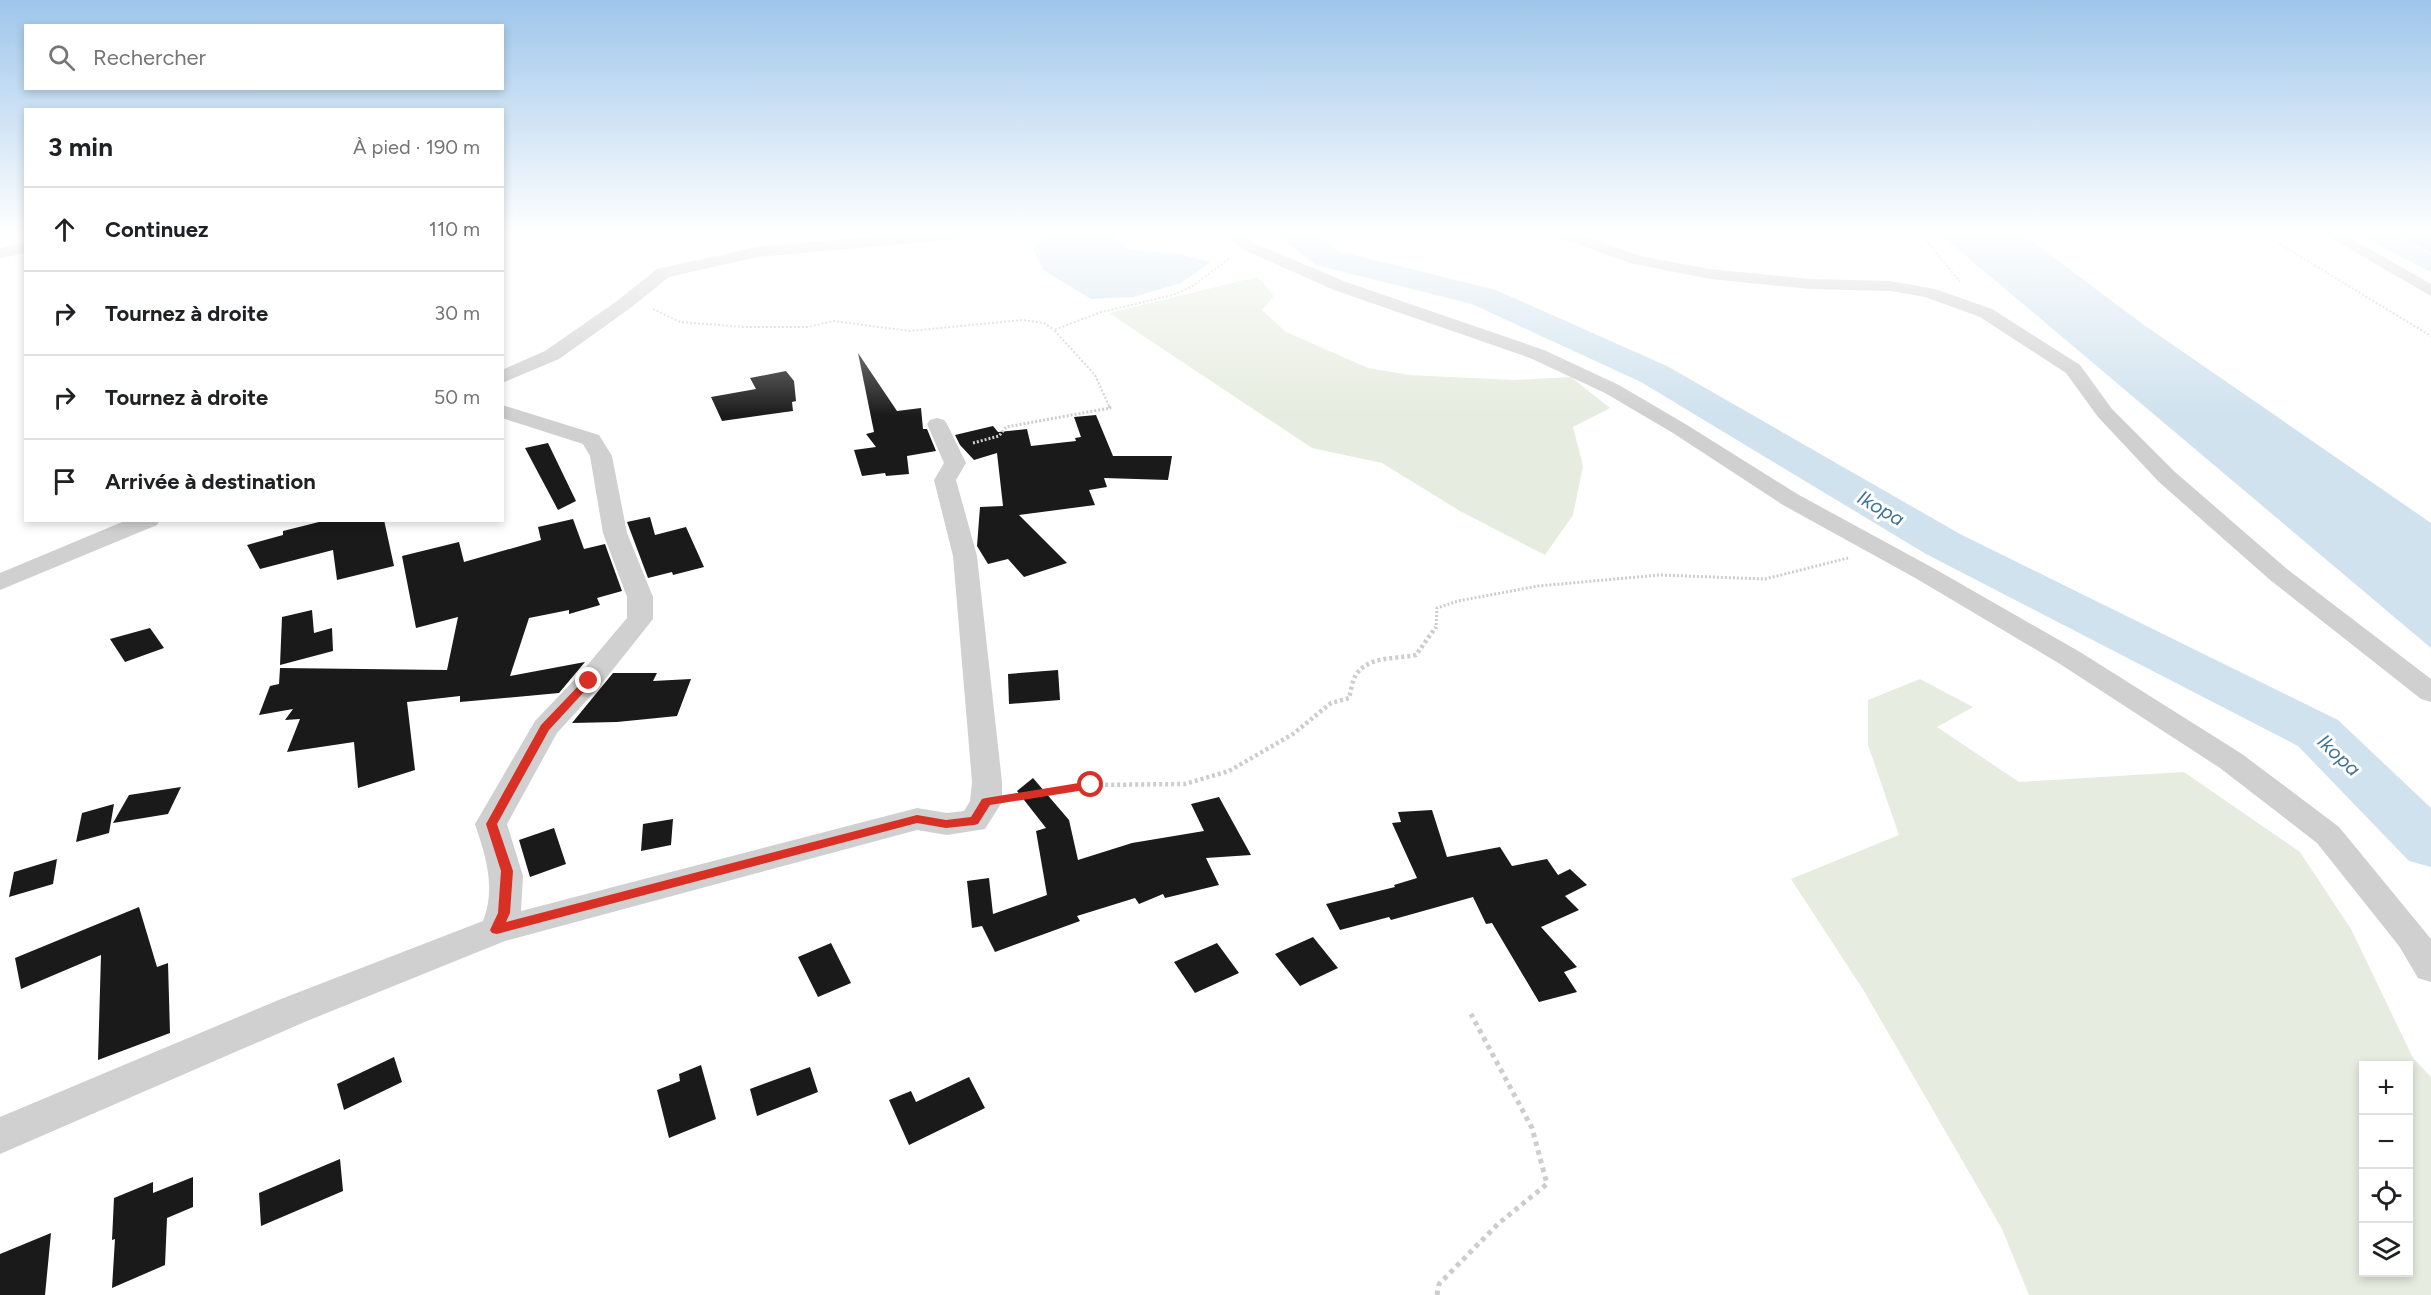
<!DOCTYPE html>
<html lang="fr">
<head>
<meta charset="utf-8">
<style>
  :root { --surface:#fff; --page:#f2f2f2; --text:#202124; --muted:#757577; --line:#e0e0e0 }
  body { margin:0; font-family:Figtree,sans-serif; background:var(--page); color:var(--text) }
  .controls { position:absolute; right:18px; bottom:18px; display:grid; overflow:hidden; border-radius:0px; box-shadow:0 3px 9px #0003 }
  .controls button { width:54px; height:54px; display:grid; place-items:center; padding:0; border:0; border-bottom:2px solid var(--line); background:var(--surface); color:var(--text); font:30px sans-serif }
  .stop { position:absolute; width:18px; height:18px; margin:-14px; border:4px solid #d93025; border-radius:50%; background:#fff }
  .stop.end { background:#d93025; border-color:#fff; box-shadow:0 2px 6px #0008 }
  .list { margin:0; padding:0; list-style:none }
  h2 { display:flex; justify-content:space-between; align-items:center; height:78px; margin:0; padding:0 24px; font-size:26px }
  h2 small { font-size:20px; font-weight:400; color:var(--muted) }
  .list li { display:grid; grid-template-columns:39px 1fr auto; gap:18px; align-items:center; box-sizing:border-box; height:84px; padding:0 24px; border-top:2px solid var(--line) }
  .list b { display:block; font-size:22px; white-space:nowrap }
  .list em { font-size:20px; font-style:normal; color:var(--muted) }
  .icon { flex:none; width:33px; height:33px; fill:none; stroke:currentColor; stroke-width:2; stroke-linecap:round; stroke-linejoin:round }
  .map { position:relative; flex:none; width:2431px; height:1295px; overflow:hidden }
  .search { position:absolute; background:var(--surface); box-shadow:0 3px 9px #0003; left:24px; top:24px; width:480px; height:66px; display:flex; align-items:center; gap:15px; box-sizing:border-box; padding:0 21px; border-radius:0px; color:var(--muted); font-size:22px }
  .panel { position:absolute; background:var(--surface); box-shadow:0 3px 9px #0003; left:24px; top:108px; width:480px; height:414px; border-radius:0px }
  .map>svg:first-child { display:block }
  .green { fill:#e6ecdf; fill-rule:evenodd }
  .water { fill:#cfe2ee }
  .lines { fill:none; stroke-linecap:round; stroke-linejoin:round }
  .stream { stroke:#cfe2ee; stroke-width:6 }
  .river { fill:#cfe2ee; fill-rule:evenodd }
  .building { fill:#1a1a1a }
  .path-far3 { stroke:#cdcdcd; stroke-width:2; stroke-dasharray:2 2; stroke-linecap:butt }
  .path-far2 { stroke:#cdcdcd; stroke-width:3; stroke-dasharray:2 2; stroke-linecap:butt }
  .path-far1 { stroke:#cdcdcd; stroke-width:4.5; stroke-dasharray:3 3; stroke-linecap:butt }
  .path { stroke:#cdcdcd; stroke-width:5; stroke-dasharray:4.5 4.5; stroke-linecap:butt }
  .street { fill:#d0d0d0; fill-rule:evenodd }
  .route { fill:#d93025 }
  .labels { text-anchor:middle; stroke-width:6; stroke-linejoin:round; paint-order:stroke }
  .water-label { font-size:20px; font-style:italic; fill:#3f7597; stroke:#fff }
</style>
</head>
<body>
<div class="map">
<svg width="2431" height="1295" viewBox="0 0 2431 1295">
  <rect width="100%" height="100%" fill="#fff"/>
  <g class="green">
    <path d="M1257,277l17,19 -12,14 24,22 82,36 41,7 105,5 57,-3 39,31 -37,19 10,39 -10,49 -28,40 -85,-44 -78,-48 -70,-15 -203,-135z"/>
    <path d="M1920,679l53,28 -36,20 82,55 165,-10 116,80 51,77 62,129 18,19v218h-402l-27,-66 -138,-238 -73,-112 108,-44 -31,-90v-45zM2364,1066h44v206h-44z"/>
  </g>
  <g class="water">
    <path d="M1047,234h66l14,15 55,6 29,7 -30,21 -48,14 -42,2 -48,-29 -10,-21z"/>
    <path d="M1940,234h82l122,91 287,198v125z"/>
    <path d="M2356,234h36l39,20v18z"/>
  </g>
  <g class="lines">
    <path class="stream" d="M2420,234l11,5"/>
    <path class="river" d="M1280,234h35l23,17 158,39 171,76 293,168 378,186 93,88v59l-22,-6 -111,-115 -372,-192 -285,-172 -169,-78 -156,-39 -32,-25z"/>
  </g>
  <g class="building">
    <path d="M858,353l39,58 24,-3 2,21h4l9,22 -29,5 2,18 -23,2 -1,-3 -23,3 -8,-26 22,-3 -10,-13 8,-2z"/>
    <path d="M786,371l8,10 2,20 -4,1 1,9 -71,10 -11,-24 45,-8 -6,-11z"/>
    <path d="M1096,415l17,41h59l-4,24 -64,-2 3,9 -18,3 6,15 -76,10 48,48 -43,14 -16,-18 -20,5 -11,-18 3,-39 23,-1 -6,-53 -23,7 -14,-15 -5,-10 38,-9 5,6 29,-3 4,17 45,-5 -1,-3 6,-1 -7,-20z"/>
    <path d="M548,443l28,58 -18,9 -33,-62z"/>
    <path d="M650,517l5,18 31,-8 18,40 -31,8 -1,-3 -24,6 -21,-56z"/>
    <path d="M573,519l11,30 21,-5 17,47 -25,7 3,7 -31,9v-4l-40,8 -19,58 75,-14 -26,31 -99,9v-6l-53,6 8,68 -57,18 -4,-46 -67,10 13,-33 -15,1 8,-11 -34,6 11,-29 9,-2 1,-16 167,2 11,-53 -42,11 -14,-72 57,-14 5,20 77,-22 -3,-13z"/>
    <path d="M327,520h57l10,46 -57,14 -4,-30 -73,19 -13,-24 36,-10v-4z"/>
    <path d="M312,610l2,23 18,-5 1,23 -53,14 2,-48z"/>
    <path d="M150,628l14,20 -39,14 -15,-23z"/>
    <path d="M1058,670l2,30 -51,4 -1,-30z"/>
    <path d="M613,673h44l-4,8 38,-2 -14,37 -60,6 -45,1z"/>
    <path d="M1033,778l36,42 9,40 54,-17 72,-12 -13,-27 28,-7 32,58 -45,3 13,27 -54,13 -2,-4 -24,10 -4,-6 -58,18 3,5 -85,31 -13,-26 -10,2 -5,-47 22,-3 4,36 54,-19 -11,-64 10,-3 -29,-37z"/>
    <path d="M181,787l-13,27 -55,9 16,-28z"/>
    <path d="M114,804l-5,29 -33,9 6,-29z"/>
    <path d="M1432,810l15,47 53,-10 12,19 35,-7 11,16 12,-6 17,16 -22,11 14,14 -38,17 36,40 -13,5 13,20 -38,10 -47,-79 -6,1 -13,-27 -82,23 -2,-3 -49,13 -14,-26 69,-17 -1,-2 23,-7 -25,-55 9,-1 -3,-10z"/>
    <path d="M673,819l-2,26 -30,6 2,-27z"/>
    <path d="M554,828l12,36 -36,13 -11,-37z"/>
    <path d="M57,859l-4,25 -44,13 5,-25z"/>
    <path d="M139,907l18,60 11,-4 2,70 -72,27 3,-105 -80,34 -6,-31z"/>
    <path d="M1313,937l25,31 -38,18 -25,-32z"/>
    <path d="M831,943l20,40 -33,14 -20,-40z"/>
    <path d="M1217,943l22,30 -44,20 -21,-31z"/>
    <path d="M394,1057l8,25 -58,28 -7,-26z"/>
    <path d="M701,1065l15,54 -47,19 -12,-48 23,-9 -1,-7z"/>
    <path d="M810,1067l8,25 -61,24 -7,-27z"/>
    <path d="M969,1077l16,31 -76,37 -20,-45 22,-9 5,11z"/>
    <path d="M340,1159l3,32 -82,35 -2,-33z"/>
    <path d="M193,1177v30l-26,11 -2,47 -53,23 3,-49 -3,1 2,-42 39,-16v11z"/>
    <path d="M51,1233l-6,62h-45v-41z"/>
  </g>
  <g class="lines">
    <g class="path-far3">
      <path d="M1921,234l39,48"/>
      <path d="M2263,234l168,102"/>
      <path d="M653,309l27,13 65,5h63l25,-6 77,10 112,-11 22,3 10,7"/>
      <path d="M1109,406l-14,-31 -41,-45 44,-17 75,-18 18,-8 39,-29"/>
    </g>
    <g class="path-far2">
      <path d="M973,443l26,-7 7,-9 104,-19 -1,-3"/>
      <path d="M1436,629l1,-21 21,-7 80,-15 122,-11 105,4 83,-21"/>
    </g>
    <path class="path-far1" d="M1016,796l75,-11 94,-1 44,-13 64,-37 38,-31 18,-5c2,-7 3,-17 7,-23 11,-19 41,-16 60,-20l20,-28"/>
    <path class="path" d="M1437,1295l2,-11 59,-60 49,-40 -15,-56 -61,-114"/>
    <g class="street">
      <path d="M899,234h65l-8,5 -199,18 -88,20 -40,32 -70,50 -57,24v-13l43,-19 72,-50 40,-32 100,-22z"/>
      <path d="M1225,234h18l11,9 92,39 198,68 75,35 68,40 112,70 136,74 145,83 162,102 97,73 92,112v43l-13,-4 -19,-32 -82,-103 -97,-75 -160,-104 -143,-85 -134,-74 -110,-72 -68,-40 -75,-35 -196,-68 -92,-41z"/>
      <path d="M1556,234h24l60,22 70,13 100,10 80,2 45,8 57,20 88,56 32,44 63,63 112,97 144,110v23l-10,-3 -152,-120 -110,-97 -61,-65 -32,-44 -86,-56 -55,-20 -35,-6 -80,-2 -100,-10 -80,-16 -72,-26z"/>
      <path d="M2324,234h20l87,50v12z"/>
      <path d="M2396,234h21l14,8v11z"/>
      <path d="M26,243v10l-26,5v-10z"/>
      <path d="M502,405l97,30 13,21 15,77 26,64v22l-54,68 -42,46 -50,91 16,52 -2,35 396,-103 30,5 17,-2 6,-10 2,-19 -19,-226 -19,-76 10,-17 -17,-39 3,-4 7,-2 7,2 3,4 19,39 -10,17 21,76 25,226v20l-17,27 -38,6 -30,-5 -412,111 -198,80 -307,133v-37l281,-118 202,-78c13,-33 3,-64 -8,-97l60,-103 44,-46 48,-57v-21l-24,-64 -13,-77 -7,-12 -81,-26z"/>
      <path d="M127,520h33l-3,5 -157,65v-17z"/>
    </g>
  </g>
  <linearGradient id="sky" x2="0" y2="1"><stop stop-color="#9ec6ea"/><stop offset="0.56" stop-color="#fff"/><stop offset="1" stop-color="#fff" stop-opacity="0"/></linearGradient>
  <rect width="2431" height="416" fill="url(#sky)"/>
  <path class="route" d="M585,679l9,2 -45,49 -52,94 16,47 -3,42 -4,9 411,-107 29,5 25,-3 11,-18 4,-1 105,-17 6,4 -6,4 -101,16 -12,19 -4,1 -28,3 -29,-5 -420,111 -5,-1 -2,-3 8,-17 3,-42 -15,-47 55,-99z"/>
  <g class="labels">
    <g class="water-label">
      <text transform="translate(1881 508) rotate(30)" y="7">Ikopa</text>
      <text transform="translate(2339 755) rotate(43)" y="7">Ikopa</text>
    </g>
  </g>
</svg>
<div class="controls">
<button>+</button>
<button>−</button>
<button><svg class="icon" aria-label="locate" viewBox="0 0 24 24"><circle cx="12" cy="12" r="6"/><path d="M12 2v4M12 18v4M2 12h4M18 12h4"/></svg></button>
<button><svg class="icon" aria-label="layers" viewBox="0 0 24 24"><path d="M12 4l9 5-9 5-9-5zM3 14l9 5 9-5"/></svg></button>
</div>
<div class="stop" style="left:1091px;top:785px"></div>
<div class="stop end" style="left:589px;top:681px"></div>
<div class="search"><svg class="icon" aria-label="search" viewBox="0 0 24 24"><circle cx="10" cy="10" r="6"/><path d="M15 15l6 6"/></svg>Rechercher</div>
<section class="panel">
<h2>3 min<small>À pied · 190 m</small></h2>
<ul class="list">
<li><svg class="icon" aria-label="ahead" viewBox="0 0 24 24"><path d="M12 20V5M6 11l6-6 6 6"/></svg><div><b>Continuez</b></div><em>110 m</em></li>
<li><svg class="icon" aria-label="right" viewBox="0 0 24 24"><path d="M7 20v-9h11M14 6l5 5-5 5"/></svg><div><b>Tournez à droite</b></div><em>30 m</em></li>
<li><svg class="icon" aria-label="right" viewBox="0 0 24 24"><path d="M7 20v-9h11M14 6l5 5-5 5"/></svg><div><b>Tournez à droite</b></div><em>50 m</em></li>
<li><svg class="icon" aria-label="arrive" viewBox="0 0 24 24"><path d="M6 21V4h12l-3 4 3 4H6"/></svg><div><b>Arrivée à destination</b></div></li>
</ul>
</section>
</div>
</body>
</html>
